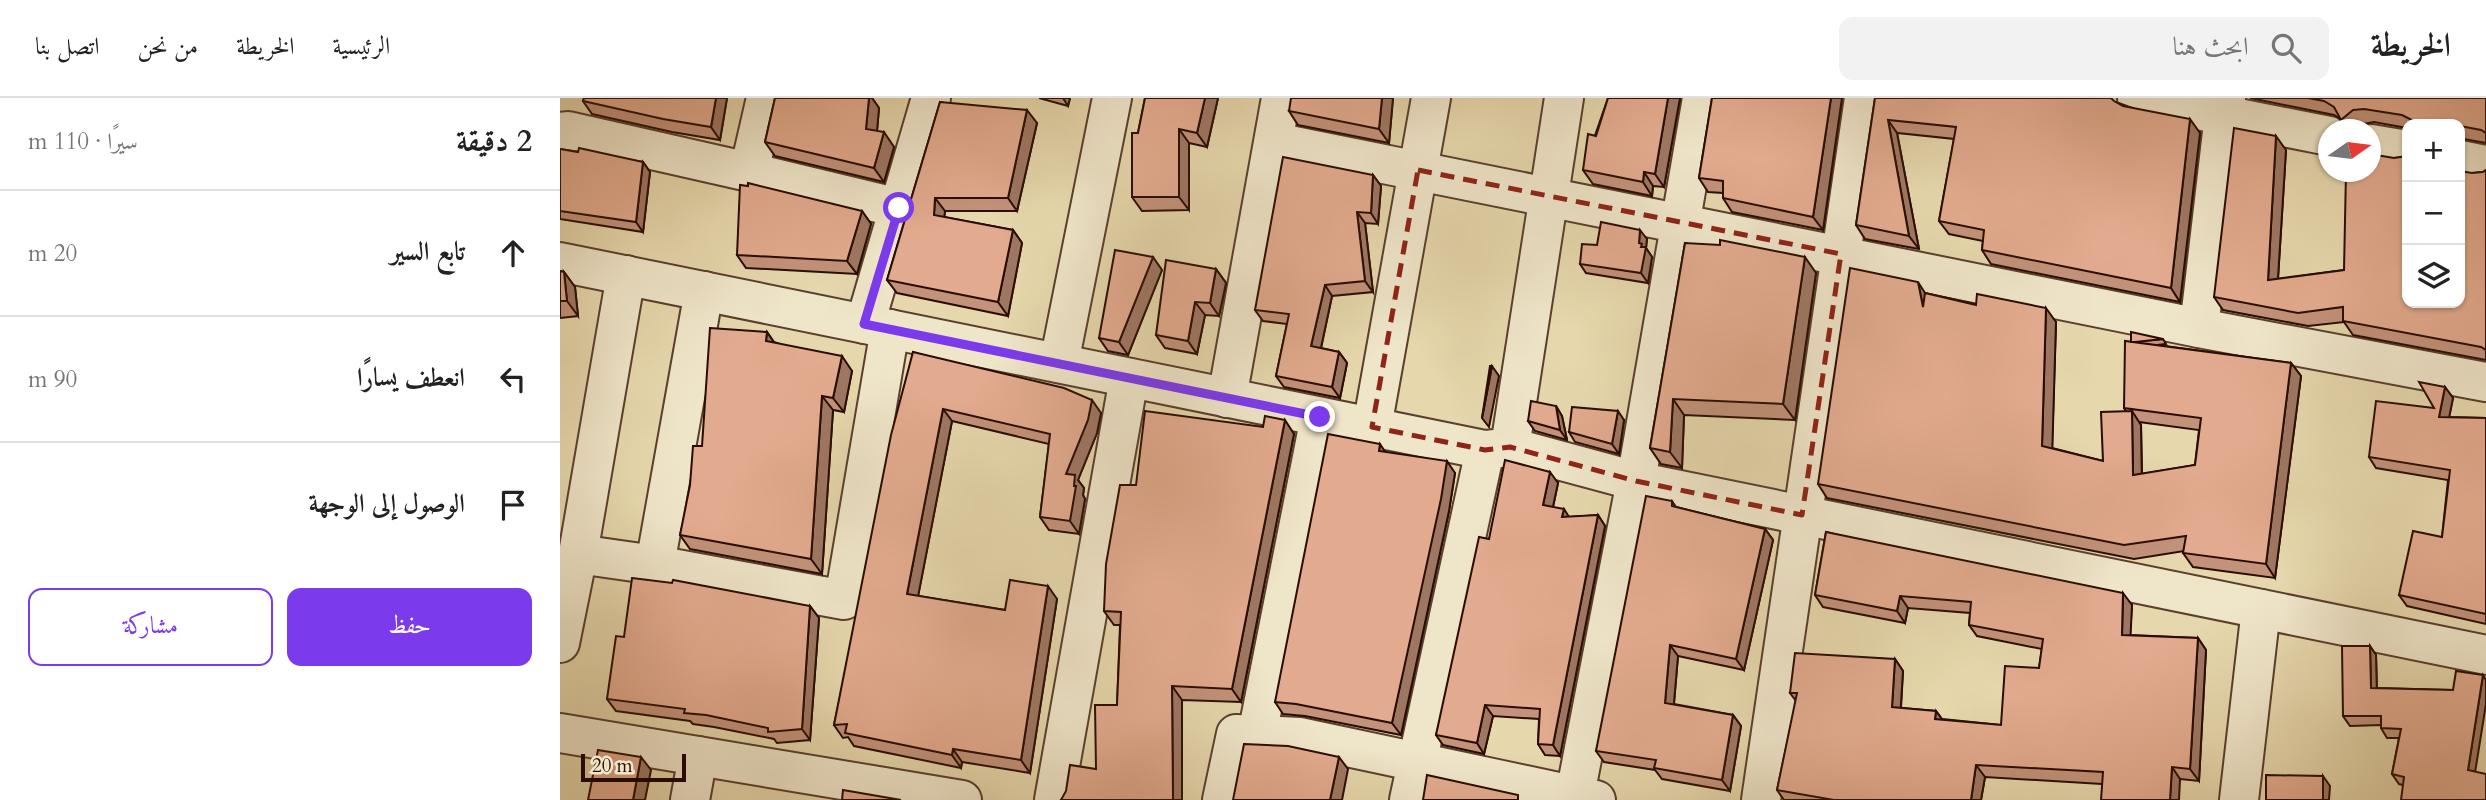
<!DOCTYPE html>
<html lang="ar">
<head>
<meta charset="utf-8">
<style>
  :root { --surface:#fff; --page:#f2f2f2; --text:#222; --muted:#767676; --line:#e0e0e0; --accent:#7c3aed }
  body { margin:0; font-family:Cardo,Amiri,serif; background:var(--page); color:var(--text); direction:rtl }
  .controls { position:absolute; right:21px; top:21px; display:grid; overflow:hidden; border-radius:14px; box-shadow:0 2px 5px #0004 }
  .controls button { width:63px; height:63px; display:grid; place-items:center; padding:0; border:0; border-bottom:2px solid var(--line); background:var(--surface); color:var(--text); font:35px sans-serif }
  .compass { position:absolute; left:1758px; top:21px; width:63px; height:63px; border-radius:50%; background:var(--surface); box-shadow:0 2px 5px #0004; rotate:76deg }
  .scale { position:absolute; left:21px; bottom:18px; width:105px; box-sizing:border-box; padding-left:7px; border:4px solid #2a0c03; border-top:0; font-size:19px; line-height:24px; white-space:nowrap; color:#2a0c03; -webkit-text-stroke:5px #efe5c9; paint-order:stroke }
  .stop { position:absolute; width:21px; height:21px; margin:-16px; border:5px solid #7c3aed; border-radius:50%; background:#fff }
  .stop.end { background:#7c3aed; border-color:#fff; box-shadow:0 2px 7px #0008 }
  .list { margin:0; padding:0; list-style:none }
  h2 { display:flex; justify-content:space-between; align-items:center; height:91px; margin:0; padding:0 28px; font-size:30px }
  h2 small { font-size:23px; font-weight:400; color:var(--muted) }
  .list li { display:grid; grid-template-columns:46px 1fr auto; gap:21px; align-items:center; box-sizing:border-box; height:126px; padding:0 28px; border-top:2px solid var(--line) }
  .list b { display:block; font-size:26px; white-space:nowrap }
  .list em { font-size:23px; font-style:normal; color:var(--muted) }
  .actions { display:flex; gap:14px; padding:21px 28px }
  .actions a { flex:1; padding:16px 0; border:2px solid var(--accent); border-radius:14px; text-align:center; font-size:24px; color:var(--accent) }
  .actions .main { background:var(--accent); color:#fff }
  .icon { flex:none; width:38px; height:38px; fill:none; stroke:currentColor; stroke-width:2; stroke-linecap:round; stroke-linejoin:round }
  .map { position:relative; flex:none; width:1926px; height:702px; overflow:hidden; direction:ltr }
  header { display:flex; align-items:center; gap:42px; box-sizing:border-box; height:98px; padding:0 35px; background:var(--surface); border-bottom:2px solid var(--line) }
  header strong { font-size:33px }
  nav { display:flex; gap:38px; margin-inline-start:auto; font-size:24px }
  .search { width:490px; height:63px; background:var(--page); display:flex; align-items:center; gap:18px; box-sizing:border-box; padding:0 24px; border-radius:14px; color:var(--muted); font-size:26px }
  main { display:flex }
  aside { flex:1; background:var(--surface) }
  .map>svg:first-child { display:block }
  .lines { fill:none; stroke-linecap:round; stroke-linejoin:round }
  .street-casing { stroke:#593f2d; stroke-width:42 }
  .street { stroke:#efe5c9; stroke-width:38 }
  .wall { fill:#c2927a; stroke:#2a0c03; stroke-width:2; fill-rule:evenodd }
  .shaded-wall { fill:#9e7763; stroke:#2a0c03; stroke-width:2 }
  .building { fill:#e2aa8e; stroke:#2a0c03; stroke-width:2 }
  .route { stroke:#7c3aed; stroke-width:9 }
  .marked { fill:none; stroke:#8f2418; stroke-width:5; stroke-dasharray:14 9; stroke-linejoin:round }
</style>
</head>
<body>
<header>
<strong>الخريطة</strong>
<div class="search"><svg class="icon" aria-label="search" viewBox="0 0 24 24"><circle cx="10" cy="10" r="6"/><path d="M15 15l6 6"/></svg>ابحث هنا</div>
<nav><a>الرئيسية</a><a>الخريطة</a><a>من نحن</a><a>اتصل بنا</a></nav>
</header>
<main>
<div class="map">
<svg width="1926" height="702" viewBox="0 0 1926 702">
  <rect width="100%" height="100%" fill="#e6d7ac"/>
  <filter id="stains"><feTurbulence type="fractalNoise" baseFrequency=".00286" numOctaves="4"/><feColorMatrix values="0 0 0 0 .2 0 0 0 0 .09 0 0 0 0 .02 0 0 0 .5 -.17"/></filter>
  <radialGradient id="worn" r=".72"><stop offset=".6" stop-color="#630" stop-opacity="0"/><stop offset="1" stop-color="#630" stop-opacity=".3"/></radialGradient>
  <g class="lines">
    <defs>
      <g id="street">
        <path d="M1577,0l192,38"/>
        <path d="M0,34l8,-1 181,41 17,-74"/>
        <path d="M714,44l925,186 287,54"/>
        <path d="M1811,46l36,6"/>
        <path d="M1900,62l26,5"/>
        <path d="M189,74l150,36"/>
        <path d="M0,164l925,188 25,-3 126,34 850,174"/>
        <path d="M305,226l66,-226"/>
        <path d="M1639,230l27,-230"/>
        <path d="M499,265l53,-265"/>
        <path d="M667,300l54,-300"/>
        <path d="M812,329l59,-329"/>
        <path d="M950,349l54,-349"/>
        <path d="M18,456l77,11 49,-274"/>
        <path d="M95,467l189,35 46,-271"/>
        <path d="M0,545l18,-89 48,-279"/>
        <path d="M0,635l402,67"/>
        <path d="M697,637l63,-318"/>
        <path d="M130,702l8,-44"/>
        <path d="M494,702l75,-422"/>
        <path d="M662,702l14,-66 64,3 296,63"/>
        <path d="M849,702l76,-350"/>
        <path d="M1014,702l62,-319 66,-383"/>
        <path d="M1201,702l103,-702"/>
        <path d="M1679,702l22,-191"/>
      </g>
    </defs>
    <use href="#street" class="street-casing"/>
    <use href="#street" class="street"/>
  </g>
  <g class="wall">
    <path d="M24,0h143l-7,42 -48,-8 -80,-18 -9,-13z"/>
    <path d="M215,0h97l7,10 -2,23 17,16 -10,35 -109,-26 -10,-14z"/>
    <path d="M479,0h31l-2,8z"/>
    <path d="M585,0h73l-11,49 -18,-4v67l-47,1 -10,-14 6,-64z"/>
    <path d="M833,0l-4,45 -91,-18 -9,-14z"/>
    <path d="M1048,0h72l-16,89 -11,-1 -1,10 -59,-12 -10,-14z"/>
    <path d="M1152,0h130l-19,132 -91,-18 -9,-14v-5l-15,-1 -9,-14z"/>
    <path d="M1315,0l241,4 84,31 -20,169 -189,-38 -9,-14 1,-9 -34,-7 -10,-13 15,-82 -57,-6 22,116 -54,-10 -9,-14z"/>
    <path d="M1690,0h236v45l-22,-4h-4v-15h-53v4l-33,-6 -11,2 -7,6h-9l-8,-12 -5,-3z"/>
    <path d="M380,4l97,21 -20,88h-72l-1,6 69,13 9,13 -14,73 -111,-23 -10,-13z"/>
    <path d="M0,51l83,13 7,10 -7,60 -83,-13z"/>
    <path d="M1726,52l-8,129 66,-9 50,-112 12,-1 1,146 65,-130 11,-1 3,-2v190l-133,-25 -9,-13 -36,4 -85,-16 -9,-13z"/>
    <path d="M813,77l8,11 -3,38 -13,-1 8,69 -41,4 -11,52 18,4 8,11 -7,35 -56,-11 -8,-11 11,-52 -24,-3 -8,-11z"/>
    <path d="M302,113l9,13 -14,50 -111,-6 -9,-13z"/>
    <path d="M1087,141l-1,9 6,9 -4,26 -62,-10 -6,-9z"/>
    <path d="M1125,145l131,30 -21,147 -111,-5 -2,53 -21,-4 -11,-16z"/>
    <path d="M656,171l10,14 -7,33 -14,-1 -8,39 -32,-6 -9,-13z"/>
    <path d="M602,172l-34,85 -20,-4 -9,-13z"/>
    <path d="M0,173l4,1 11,15 3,29 -18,2z"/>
    <path d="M1365,195l131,29 -4,126 51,13 23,-50 -2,-3 7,-66 32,-3 3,5 -9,1 134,18 10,13 -26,202 -82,-11 -10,-14 1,-2 -50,8 -307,-61 -9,-14zM1579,324l60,8 -4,35 -53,9 -1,-49z"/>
    <path d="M207,234l7,10 78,29 -8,41 -11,-2 -11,164 -132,-25 -10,-14 22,-89z"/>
    <path d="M353,254l188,61 -4,20 -19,47 6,8 -1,7 2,4 -6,35 -30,-4 -9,-13 9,-73 -97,-23 -34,175 87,14 52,-11 -27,174 -68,-11 -1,6 -107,-22 -6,-9 -5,1 -9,-13z"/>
    <path d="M1885,289l8,11 -4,19 37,1v206l-79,-18 -8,-11 43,-58 6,-57 -72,-12 -7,-11 65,-49z"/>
    <path d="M996,308l6,10 5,24 -32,-9 -7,-10z"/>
    <path d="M1064,322l-5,34 -44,-12 -6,-10z"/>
    <path d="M734,336l-53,268 -59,-2v100h-121l35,-31 21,-64 3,-80h-6l-10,-14 32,-126z"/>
    <path d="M825,354l70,21 -6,38 -48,224 -96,-19 -22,-2 -8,-12z"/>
    <path d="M998,385l-5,24 16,10 29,-2 7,11 -45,230 -15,-1 -7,-11 1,-25 -46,-3 -9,38 -41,-9 -7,-10 53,-196z"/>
    <path d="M1112,403l4,6 89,22 8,11 -29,130 -66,-14 -4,48 59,11 8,11 -11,65 -68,-12 -7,-9 -51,-8 -8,-11z"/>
    <path d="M1266,434l306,73 -2,30 68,3 8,12 -7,131 -19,-2 -78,5 -117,-7 -4,23h-197l-7,-10 19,-89 -6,-8 105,-34 8,12 -2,37 35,3 6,8 59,6 38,-57 3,-19 -65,-13 -8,-11 1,-12 -62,-5 -3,15 -82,-16 -8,-12z"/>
    <path d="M250,508l9,12 -9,122 -33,3 -3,-4 -60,-12 -21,-3 -3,-3 -74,-10 -9,-12 17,-62z"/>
    <path d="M1810,548l6,9 1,33 76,2 30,-15 -80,110 -4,-1 -7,-10 7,-36h-12l-6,-10v-3l-31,1 -7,-10z"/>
  </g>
  <g class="shaded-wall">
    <path d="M156,0h11l-7,42 -9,-13z"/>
    <path d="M309,0h3l7,10 -3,35 -10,-14z"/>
    <path d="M503,0h7l-2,8z"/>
    <path d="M645,0h13l-11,49 -10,-14z"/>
    <path d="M822,0h11l-4,45 -10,-14z"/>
    <path d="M1108,0h12l-16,89 -9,-13z"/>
    <path d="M1271,0h11l-19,132 -10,-13z"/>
    <path d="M467,12l10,13 -20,88 -9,-13z"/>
    <path d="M1630,21l10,14 -20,169 -9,-14z"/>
    <path d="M1328,22l9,13 22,116 -10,-13z"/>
    <path d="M619,31l10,14v67l-10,-13z"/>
    <path d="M324,34l10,15 -10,35 -10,-14z"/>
    <path d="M1716,38l10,14 -9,144 -9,-14z"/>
    <path d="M83,64l7,10 -7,60 -7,-10z"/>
    <path d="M1084,74l9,14 -1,10 -9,-14z"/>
    <path d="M813,77l8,11 -3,38 -7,-11z"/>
    <path d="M375,100l10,13 -2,17 -9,-13z"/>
    <path d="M302,113l9,13 -14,50 -10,-13z"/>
    <path d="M797,114l8,11 8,69 -8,-11z"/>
    <path d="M453,132l9,13 -14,73 -10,-14z"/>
    <path d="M1080,132l7,9 -1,9 6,9 -4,26 -7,-10 -2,-30z"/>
    <path d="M593,159l9,13 -34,85 -9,-13z"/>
    <path d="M1245,159l11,16 -21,147 -12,-16z"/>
    <path d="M656,171l10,14 -7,33 -9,-13z"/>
    <path d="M4,174l11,15 3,29 -11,-15z"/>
    <path d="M1358,184l9,14 -4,11z"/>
    <path d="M765,187l7,11 -13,61 -8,-11z"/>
    <path d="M635,204l10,13 -8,39 -9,-13z"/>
    <path d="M1486,210l10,14 -4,138 -10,-14z"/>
    <path d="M207,234l10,15 -11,-6z"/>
    <path d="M779,254l8,11 -7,35 -8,-11z"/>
    <path d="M282,258l10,15 -8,41 -11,-14z"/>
    <path d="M1731,265l10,13 -26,202 -9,-14z"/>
    <path d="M932,268l7,10 -10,51 -7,-9z"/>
    <path d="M1885,289l8,11 -6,30 -8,-11z"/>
    <path d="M262,298l11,14 -11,164 -11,-15z"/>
    <path d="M1113,301l11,16 -2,53 -12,-16z"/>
    <path d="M532,302l9,13 -4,20 -19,47 6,8 -1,7 2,4 -6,35 -9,-13 -4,-47z"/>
    <path d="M996,308l6,10 5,24 -7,-10z"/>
    <path d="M383,311l9,12 -36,186 -9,-13z"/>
    <path d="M1058,313l6,9 -5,34 -7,-10z"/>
    <path d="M1572,313l9,14 1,64 -9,-14z"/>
    <path d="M725,322l9,14 -53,268 -9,-13z"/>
    <path d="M820,346l8,12 -9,-5z"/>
    <path d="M887,363l8,12 -6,38 -48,224 -9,-12z"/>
    <path d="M990,374l8,11 -7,33 -8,-11z"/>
    <path d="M1004,411l7,11 -9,-3z"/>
    <path d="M1038,417l7,11 -45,230 -7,-11z"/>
    <path d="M1205,431l8,11 -29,130 -8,-11z"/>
    <path d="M488,488l9,13 -27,174 -9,-13z"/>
    <path d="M1563,495l9,12 -2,41 -8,-11z"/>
    <path d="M1340,498l8,12 -3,15 -8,-12z"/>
    <path d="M250,508l9,12 -9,122 -8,-11z"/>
    <path d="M1638,540l8,12 -7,131 -9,-12z"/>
    <path d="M1110,547l8,11 -5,58 -8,-11z"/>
    <path d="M1810,548l6,9 1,42 -6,-9z"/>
    <path d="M1335,561l8,12 -3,48 -8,-12z"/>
    <path d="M1923,577l3,5v24l-12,75 -6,-9z"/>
    <path d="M612,588l10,14v100h-9z"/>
    <path d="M925,607l8,11 -9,38 -7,-11z"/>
    <path d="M1376,613l8,11 -9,-3z"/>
    <path d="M1173,617l8,11 -11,65 -8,-11z"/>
    <path d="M393,651l9,13 -1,6 -9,-13z"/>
    <path d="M81,659l10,13 -6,30h-12z"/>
    <path d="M779,659l9,12 -6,31h-12z"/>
    <path d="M1416,667l9,12 -4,23h-10z"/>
    <path d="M1612,669l8,12 -1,21h-9z"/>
    <path d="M1763,678l7,10 -1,14h-6z"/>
  </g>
  <g class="building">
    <path d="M24,0h132l-5,29 -48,-8 -80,-18z"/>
    <path d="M215,0h94l-3,31 18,3 -10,36 -109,-26z"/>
    <path d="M585,0h60l-8,35 -18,-4v68h-47v-64h6z"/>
    <path d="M731,0h91l-3,31 -90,-18z"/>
    <path d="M1048,0h60l-13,76 -11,-2 -1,10 -60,-12 5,-36 8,2z"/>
    <path d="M1152,0h119l-18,119 -90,-19v-17l-24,-3z"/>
    <path d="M1315,0h236l3,3 9,5 67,13 -19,169 -189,-38 2,-20 -45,-9 17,-94 -68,-7 21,116 -53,-11z"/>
    <path d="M1748,0h178v35l-5,-3 -21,-4v-2h-45l-3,-4 -10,-5 -38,-6 -11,1 -12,10 -7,-13 -10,-6z"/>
    <path d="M380,4l87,8 -19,88h-73l-1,17 79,15 -15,72 -111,-22z"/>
    <path d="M1674,30l42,8 -8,144 76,-10 2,-98h24v-18l24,4 13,-2v147h53v-132l12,2 11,-1 3,-2v180l-5,-3 -138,-26v-14l-45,6 -84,-16z"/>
    <path d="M19,50l64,14 -7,60 -76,-11v-62l18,3z"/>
    <path d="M723,59l90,18 -2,38 -14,-1 8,69 -40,4 -14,61 28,6 -7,35 -56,-11 13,-62 -34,-4z"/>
    <path d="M188,85l114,28 -15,50 -110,-6 3,-70 8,1z"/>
    <path d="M1041,124l39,8 -1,13 3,1 -1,3h5l-5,26 -61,-9 2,-20 15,1z"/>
    <path d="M1160,142l85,17 -22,147 -110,-5 -3,53 -20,-4 35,-205 35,2z"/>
    <path d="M555,152l38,7 -34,85 -20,-4z"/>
    <path d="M606,162l50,9 -6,34 -15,-1 -7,39 -32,-6z"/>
    <path d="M1290,170l68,14 5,25 2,-14 51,12 1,-11 69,14 -4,138 61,15 -2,-49 31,-1 1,64 62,-10 6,-47 -77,-10 1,-67 166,22 -25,201 -83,-11 3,-17 -62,9 -306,-61z"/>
    <path d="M0,173l4,1 3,29h-7z"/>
    <path d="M150,230l57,4 -1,9 76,15 -9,42 -11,-2 -11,163 -131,-24 10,-50 3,-39h9z"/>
    <path d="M1571,234l32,7 -28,3h-4z"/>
    <path d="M353,254l151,36 28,12 -4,20 -22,54 9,1 -1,11h2l-6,35 -30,-4 10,-83 -107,-25 -36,185 98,16 5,-30 38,6 -27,174 -68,-11 -1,6 -107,-22 2,-9 -13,1 57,-290z"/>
    <path d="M930,268h2l-10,52z"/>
    <path d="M1859,284l26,5 -6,30 47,1v196l-87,-19 14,-64 29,6 8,-67 -81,-13 7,-56 58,7z"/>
    <path d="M971,303l25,5 4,24 -32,-9z"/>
    <path d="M1012,309l46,4 -6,33 -43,-12z"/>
    <path d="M585,313l118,16 2,-11 20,4 -53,269 -60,-3 1,114h-112l5,-9 4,-26 26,4 -1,-64h22l4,-93 -17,-1 2,-47 14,-79h16z"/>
    <path d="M768,336l52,10 -1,7 68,10 -6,38 -49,224 -96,-19 -21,-2z"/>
    <path d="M945,362l45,12 -7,33 21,4 -2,8 36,-2 -45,230 -15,-1 2,-35 -55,-4 -8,38 -41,-8 43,-198 10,2z"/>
    <path d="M1086,398l26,5v5l93,23 -29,130 -66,-14 -5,58 68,12 -11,65 -68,-12 2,-8 -60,-9z"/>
    <path d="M1266,434l297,61 -1,42 76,3 -8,131 -18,-2 -2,33h-69l2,-28 -127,-7 -5,35h-137l-57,-10 20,-97h-7l5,-40 100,6 -3,48 44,4 -1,8 66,6 4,-59 34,2 4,-29 -74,-14 2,-23 -71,-6 -3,15 -82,-16z"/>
    <path d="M72,480l40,5 1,-3 137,26 -8,123 -34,3v-4l-62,-13 -22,-2 1,-4 -78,-10 9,-63 8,1z"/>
    <path d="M1782,548h28l1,42 82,2 3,-19 27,4 -15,95 18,4v26h-85l3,-23 -12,-3 9,-45 -20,-1v-12h-38z"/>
    <path d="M684,646l44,2 51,11 -9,43h-97z"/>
    <path d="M38,652l43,7 -8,43h-45z"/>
    <path d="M867,677l91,20v5h-95z"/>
    <path d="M1706,677l57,1v24h-57z"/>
    <path d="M283,692l58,10h-59z"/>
  </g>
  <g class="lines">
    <path class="route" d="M339,110l-35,116 456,93"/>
  </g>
  <path class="marked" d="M858,72l423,84 -39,261 -166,-34 -126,-34 -25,3 -113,-23z"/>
  <rect width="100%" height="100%" filter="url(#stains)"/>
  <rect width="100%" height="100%" fill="url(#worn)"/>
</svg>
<div class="controls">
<button>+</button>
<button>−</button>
<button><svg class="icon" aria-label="layers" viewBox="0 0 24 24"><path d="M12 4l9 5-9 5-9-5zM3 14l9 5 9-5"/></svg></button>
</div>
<svg class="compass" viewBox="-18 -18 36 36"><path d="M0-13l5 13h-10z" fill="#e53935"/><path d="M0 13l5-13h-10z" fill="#767676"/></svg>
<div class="scale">20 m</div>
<div class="stop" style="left:339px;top:110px"></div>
<div class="stop end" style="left:760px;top:319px"></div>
</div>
<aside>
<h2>2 دقيقة<small>سيرًا · 110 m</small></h2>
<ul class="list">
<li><svg class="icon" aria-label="ahead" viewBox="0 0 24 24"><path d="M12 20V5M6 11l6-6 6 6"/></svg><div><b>تابع السير</b></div><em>20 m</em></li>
<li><svg class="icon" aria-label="left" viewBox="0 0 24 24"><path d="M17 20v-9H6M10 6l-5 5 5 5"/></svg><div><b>انعطف يسارًا</b></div><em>90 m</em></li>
<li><svg class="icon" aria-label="arrive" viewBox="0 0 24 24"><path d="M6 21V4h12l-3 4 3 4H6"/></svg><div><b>الوصول إلى الوجهة</b></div></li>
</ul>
<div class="actions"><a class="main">حفظ</a><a>مشاركة</a></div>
</aside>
</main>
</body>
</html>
